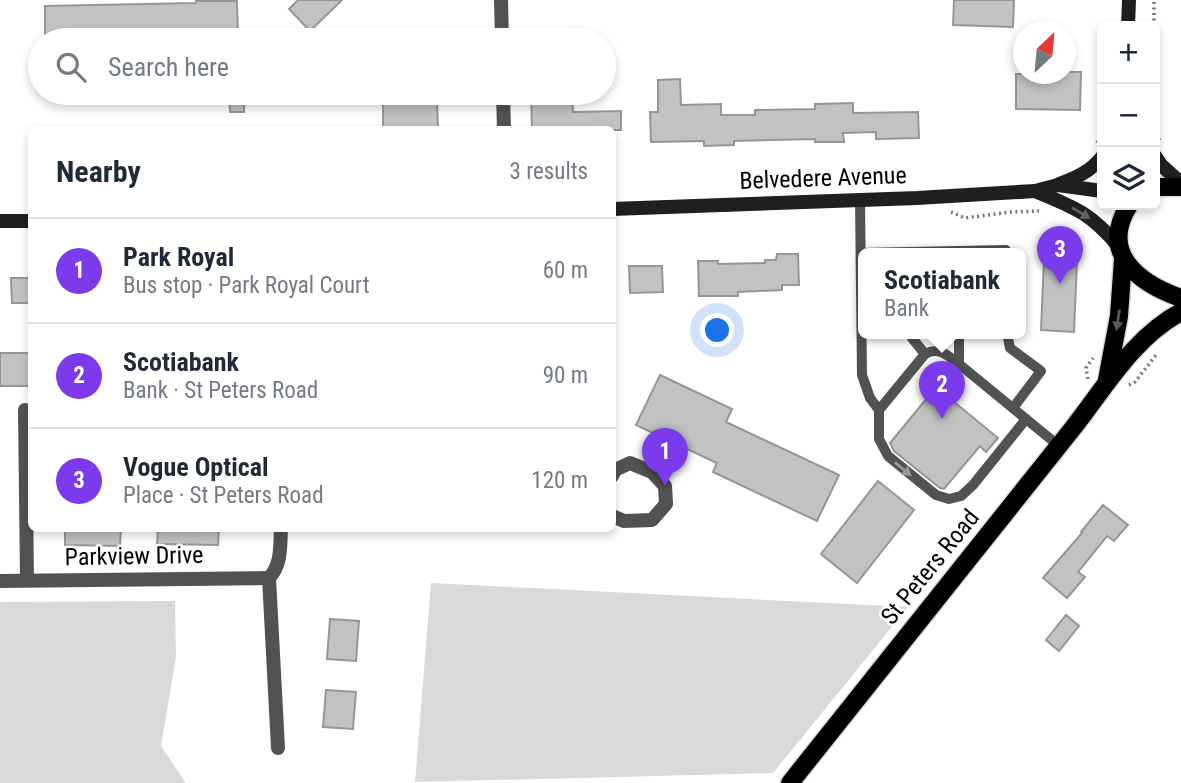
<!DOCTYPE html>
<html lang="en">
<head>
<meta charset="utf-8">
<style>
  :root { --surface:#fff; --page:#f6f6f7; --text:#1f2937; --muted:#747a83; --line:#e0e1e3; --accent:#7c3aed }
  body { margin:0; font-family:"Roboto Condensed",sans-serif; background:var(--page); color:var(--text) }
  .controls { position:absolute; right:21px; top:21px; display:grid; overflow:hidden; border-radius:10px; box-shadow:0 4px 10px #0003 }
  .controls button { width:63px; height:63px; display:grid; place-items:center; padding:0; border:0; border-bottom:2px solid var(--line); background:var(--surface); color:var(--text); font:35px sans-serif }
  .compass { position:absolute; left:1013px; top:21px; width:63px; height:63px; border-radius:50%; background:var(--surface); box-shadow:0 4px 10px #0003; rotate:26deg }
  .you { position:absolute; left:718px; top:331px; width:24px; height:24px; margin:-18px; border:5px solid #fff; border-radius:50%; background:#1a73e8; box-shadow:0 0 0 10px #1a73e833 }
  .badge { display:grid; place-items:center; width:46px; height:46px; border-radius:50%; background:var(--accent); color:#fff; font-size:23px; font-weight:700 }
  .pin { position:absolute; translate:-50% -58px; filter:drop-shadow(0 2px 4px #0008) }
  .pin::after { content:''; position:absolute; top:37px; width:24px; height:21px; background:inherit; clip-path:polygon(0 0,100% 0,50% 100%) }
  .popup { position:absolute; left:858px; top:248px; width:168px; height:91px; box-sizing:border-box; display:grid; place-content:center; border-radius:10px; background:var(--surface); filter:drop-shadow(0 2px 5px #0005); font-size:23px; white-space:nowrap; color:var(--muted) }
  .popup b { font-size:26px; color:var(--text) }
  .popup::after { content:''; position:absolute; left:50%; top:100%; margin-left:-14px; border:14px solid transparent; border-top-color:var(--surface) }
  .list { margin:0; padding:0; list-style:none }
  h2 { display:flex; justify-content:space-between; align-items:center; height:91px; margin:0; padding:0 28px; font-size:30px }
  h2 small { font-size:23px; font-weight:400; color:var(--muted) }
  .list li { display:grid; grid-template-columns:46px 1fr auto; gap:21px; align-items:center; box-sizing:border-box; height:105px; padding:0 28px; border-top:2px solid var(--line) }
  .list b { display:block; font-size:26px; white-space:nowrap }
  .list p { margin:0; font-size:23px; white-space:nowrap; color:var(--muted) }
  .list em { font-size:23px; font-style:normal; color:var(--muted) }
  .icon { flex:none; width:38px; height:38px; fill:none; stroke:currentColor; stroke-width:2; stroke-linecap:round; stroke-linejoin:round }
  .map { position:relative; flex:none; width:1181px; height:783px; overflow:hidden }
  .search { position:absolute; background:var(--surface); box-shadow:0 4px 10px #0003; left:28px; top:28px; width:588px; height:77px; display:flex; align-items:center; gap:18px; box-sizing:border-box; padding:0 24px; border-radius:38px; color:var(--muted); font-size:26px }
  .panel { position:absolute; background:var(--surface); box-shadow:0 4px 10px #0003; left:28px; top:126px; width:588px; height:406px; border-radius:10px }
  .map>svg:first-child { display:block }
  .green { fill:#d9d9d9 }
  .building { fill:#c2c2c2; stroke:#969696; stroke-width:2 }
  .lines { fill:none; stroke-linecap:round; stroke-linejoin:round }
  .primary-casing { stroke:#dbdbdb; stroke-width:21 }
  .path { stroke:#747474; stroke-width:3.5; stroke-dasharray:2 3.5; stroke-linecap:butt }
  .service { stroke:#525252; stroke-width:10 }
  .minor { stroke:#525252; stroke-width:14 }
  .secondary { stroke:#1f1f1f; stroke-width:14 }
  .primary { stroke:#000; stroke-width:18 }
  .oneway { fill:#626262 }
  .oneway2 { fill:#595959 }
  .oneway3 { fill:#979797 }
  .labels { text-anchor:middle; stroke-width:5; stroke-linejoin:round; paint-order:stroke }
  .street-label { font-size:24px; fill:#000; stroke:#fff }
</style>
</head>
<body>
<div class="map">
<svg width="1181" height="783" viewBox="0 0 1181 783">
  <rect width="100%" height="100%" fill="#fff"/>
  <g class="green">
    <path d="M431,583l477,24 -135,166 -358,9z"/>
    <path d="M175,601l1,56 -15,89 25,37h-186v-181z"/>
  </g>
  <g class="building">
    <path d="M298,0h44l-32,31 -21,-22z"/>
    <path d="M954,0h60l-1,27 -60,-2z"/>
    <path d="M196,1h41l1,38h-193v-33l151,-3z"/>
    <path d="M1066,72h15l-1,38 -64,-1v-35h50z"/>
    <path d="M680,79l1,26 40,-1v11h34v-5l60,-1v-5l38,-1v10l65,-1 1,26 -43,1v-7l-33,1 1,9h-29v-3l-81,2v4l-30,1v-5l-53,1 -1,-30h8v-32z"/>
    <path d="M229,93h15v19h-14z"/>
    <path d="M531,93h41l1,19 48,-1v19h-89z"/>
    <path d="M383,101h54l1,29h-55z"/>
    <path d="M1045,236l33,1 -4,95 -33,-2z"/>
    <path d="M777,254h21l1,31h-17v5l-44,2v4h-39l-1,-35h20v3l47,-1v-3h11z"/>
    <path d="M629,266h33l1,26 -33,1z"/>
    <path d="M11,278h21v25h-20z"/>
    <rect x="0" y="353" width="32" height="33"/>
    <path d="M660,375l72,34 -6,13 113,53 -22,46 -104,-49 4,-9 -81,-38z"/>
    <path d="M942,380l17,14 -6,7 45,37 -12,14 -6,-6 -36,43 -4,-1 -46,-37 -4,-8z"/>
    <path d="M878,481l36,29 -57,73 -36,-29z"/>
    <path d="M1103,505l25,20 -14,16 -7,-5 -29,36 7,5 -18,21 -24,-20 39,-45 -1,-1z"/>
    <path d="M65,528h56l-1,18 -55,-1z"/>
    <path d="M158,528h61l-1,17 -61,-1z"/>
    <path d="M1066,615l13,11 -20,25 -13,-11z"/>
    <path d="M330,619l29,2 -3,40 -29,-2z"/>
    <path d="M326,690l30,2 -3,37 -30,-2z"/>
  </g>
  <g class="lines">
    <defs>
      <g id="primary">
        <path d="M1155,187h26"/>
        <path d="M1129,205c-30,48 9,78 52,93"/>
        <path d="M1107,380l12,-64 4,-57"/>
        <path d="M790,783l283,-355c33,-42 60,-90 108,-116"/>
      </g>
    </defs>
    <use href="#primary" class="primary-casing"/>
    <g class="path">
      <path d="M1154,26v-26"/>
      <path d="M1155,128l5,14"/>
      <path d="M1097,143l5,-11"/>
      <path d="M951,212l14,6 46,-6 28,-1"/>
      <path d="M1088,379l-2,-11 7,-10"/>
      <path d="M1129,385l6,-3 21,-27"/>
    </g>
    <g class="service">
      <path d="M860,200l2,175 8,23 9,12v29l9,17 48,39 13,4 12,-3 12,-11 53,-66"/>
      <path d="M861,253l145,-3v3"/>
      <path d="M959,333v31l100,82"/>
      <path d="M1007,333l3,15 31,23 -28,37"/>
      <path d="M925,354c14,-8 23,2 34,10"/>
      <path d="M879,410l46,-56 -13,-16v-5"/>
    </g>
    <g class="minor">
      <path d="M501,0l1,40"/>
      <path d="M503,93l1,37"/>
      <path d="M25,410l2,170"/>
      <path d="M612,476l3,-6 15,-7 22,9 13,14 1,18 -14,16 -28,1 -12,-5"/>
      <path d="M269,578l9,170"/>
      <path d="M269,578c13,-14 11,-32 12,-50"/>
      <path d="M0,581l269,-3"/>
    </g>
    <g class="secondary">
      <path d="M1128,26l1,-26"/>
      <path d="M1155,156l6,9 20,18"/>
      <path d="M1059,184c17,-6 32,-13 43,-27"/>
      <path d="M1035,191c39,16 56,22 84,56"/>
      <path d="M612,209l305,-11 118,-7 23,-6 44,6"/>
      <path d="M0,221h32"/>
    </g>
    <use href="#primary" class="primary"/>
  </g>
  <defs><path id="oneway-solid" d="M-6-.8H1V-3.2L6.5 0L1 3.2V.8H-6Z" transform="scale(1.75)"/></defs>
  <use class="oneway" href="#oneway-solid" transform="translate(1081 213) rotate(31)"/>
  <use class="oneway2" href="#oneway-solid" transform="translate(1118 320) rotate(98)"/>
  <use class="oneway3" href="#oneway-solid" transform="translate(903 469) rotate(39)"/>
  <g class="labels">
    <g class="street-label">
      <text transform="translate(823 178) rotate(-2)" y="8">Belvedere Avenue</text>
      <text transform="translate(134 556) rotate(-1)" y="8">Parkview Drive</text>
      <text transform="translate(930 567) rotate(-51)" y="8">St Peters Road</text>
    </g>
  </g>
</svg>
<div class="controls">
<button>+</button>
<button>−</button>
<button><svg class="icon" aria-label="layers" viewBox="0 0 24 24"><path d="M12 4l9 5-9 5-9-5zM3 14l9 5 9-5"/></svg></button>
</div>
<svg class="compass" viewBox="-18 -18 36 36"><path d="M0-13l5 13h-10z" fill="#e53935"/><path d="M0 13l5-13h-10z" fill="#747a83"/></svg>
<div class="you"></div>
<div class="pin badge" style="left:665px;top:486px">1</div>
<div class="pin badge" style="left:942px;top:419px">2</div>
<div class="popup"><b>Scotiabank</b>Bank</div>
<div class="pin badge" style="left:1060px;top:284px">3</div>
<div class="search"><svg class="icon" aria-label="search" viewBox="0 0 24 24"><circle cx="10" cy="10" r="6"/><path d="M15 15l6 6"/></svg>Search here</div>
<section class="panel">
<h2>Nearby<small>3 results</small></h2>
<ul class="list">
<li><span class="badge">1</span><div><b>Park Royal</b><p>Bus stop · Park Royal Court</p></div><em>60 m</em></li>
<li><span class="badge">2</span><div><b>Scotiabank</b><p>Bank · St Peters Road</p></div><em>90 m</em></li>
<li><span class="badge">3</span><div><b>Vogue Optical</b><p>Place · St Peters Road</p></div><em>120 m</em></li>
</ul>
</section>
</div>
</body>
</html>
